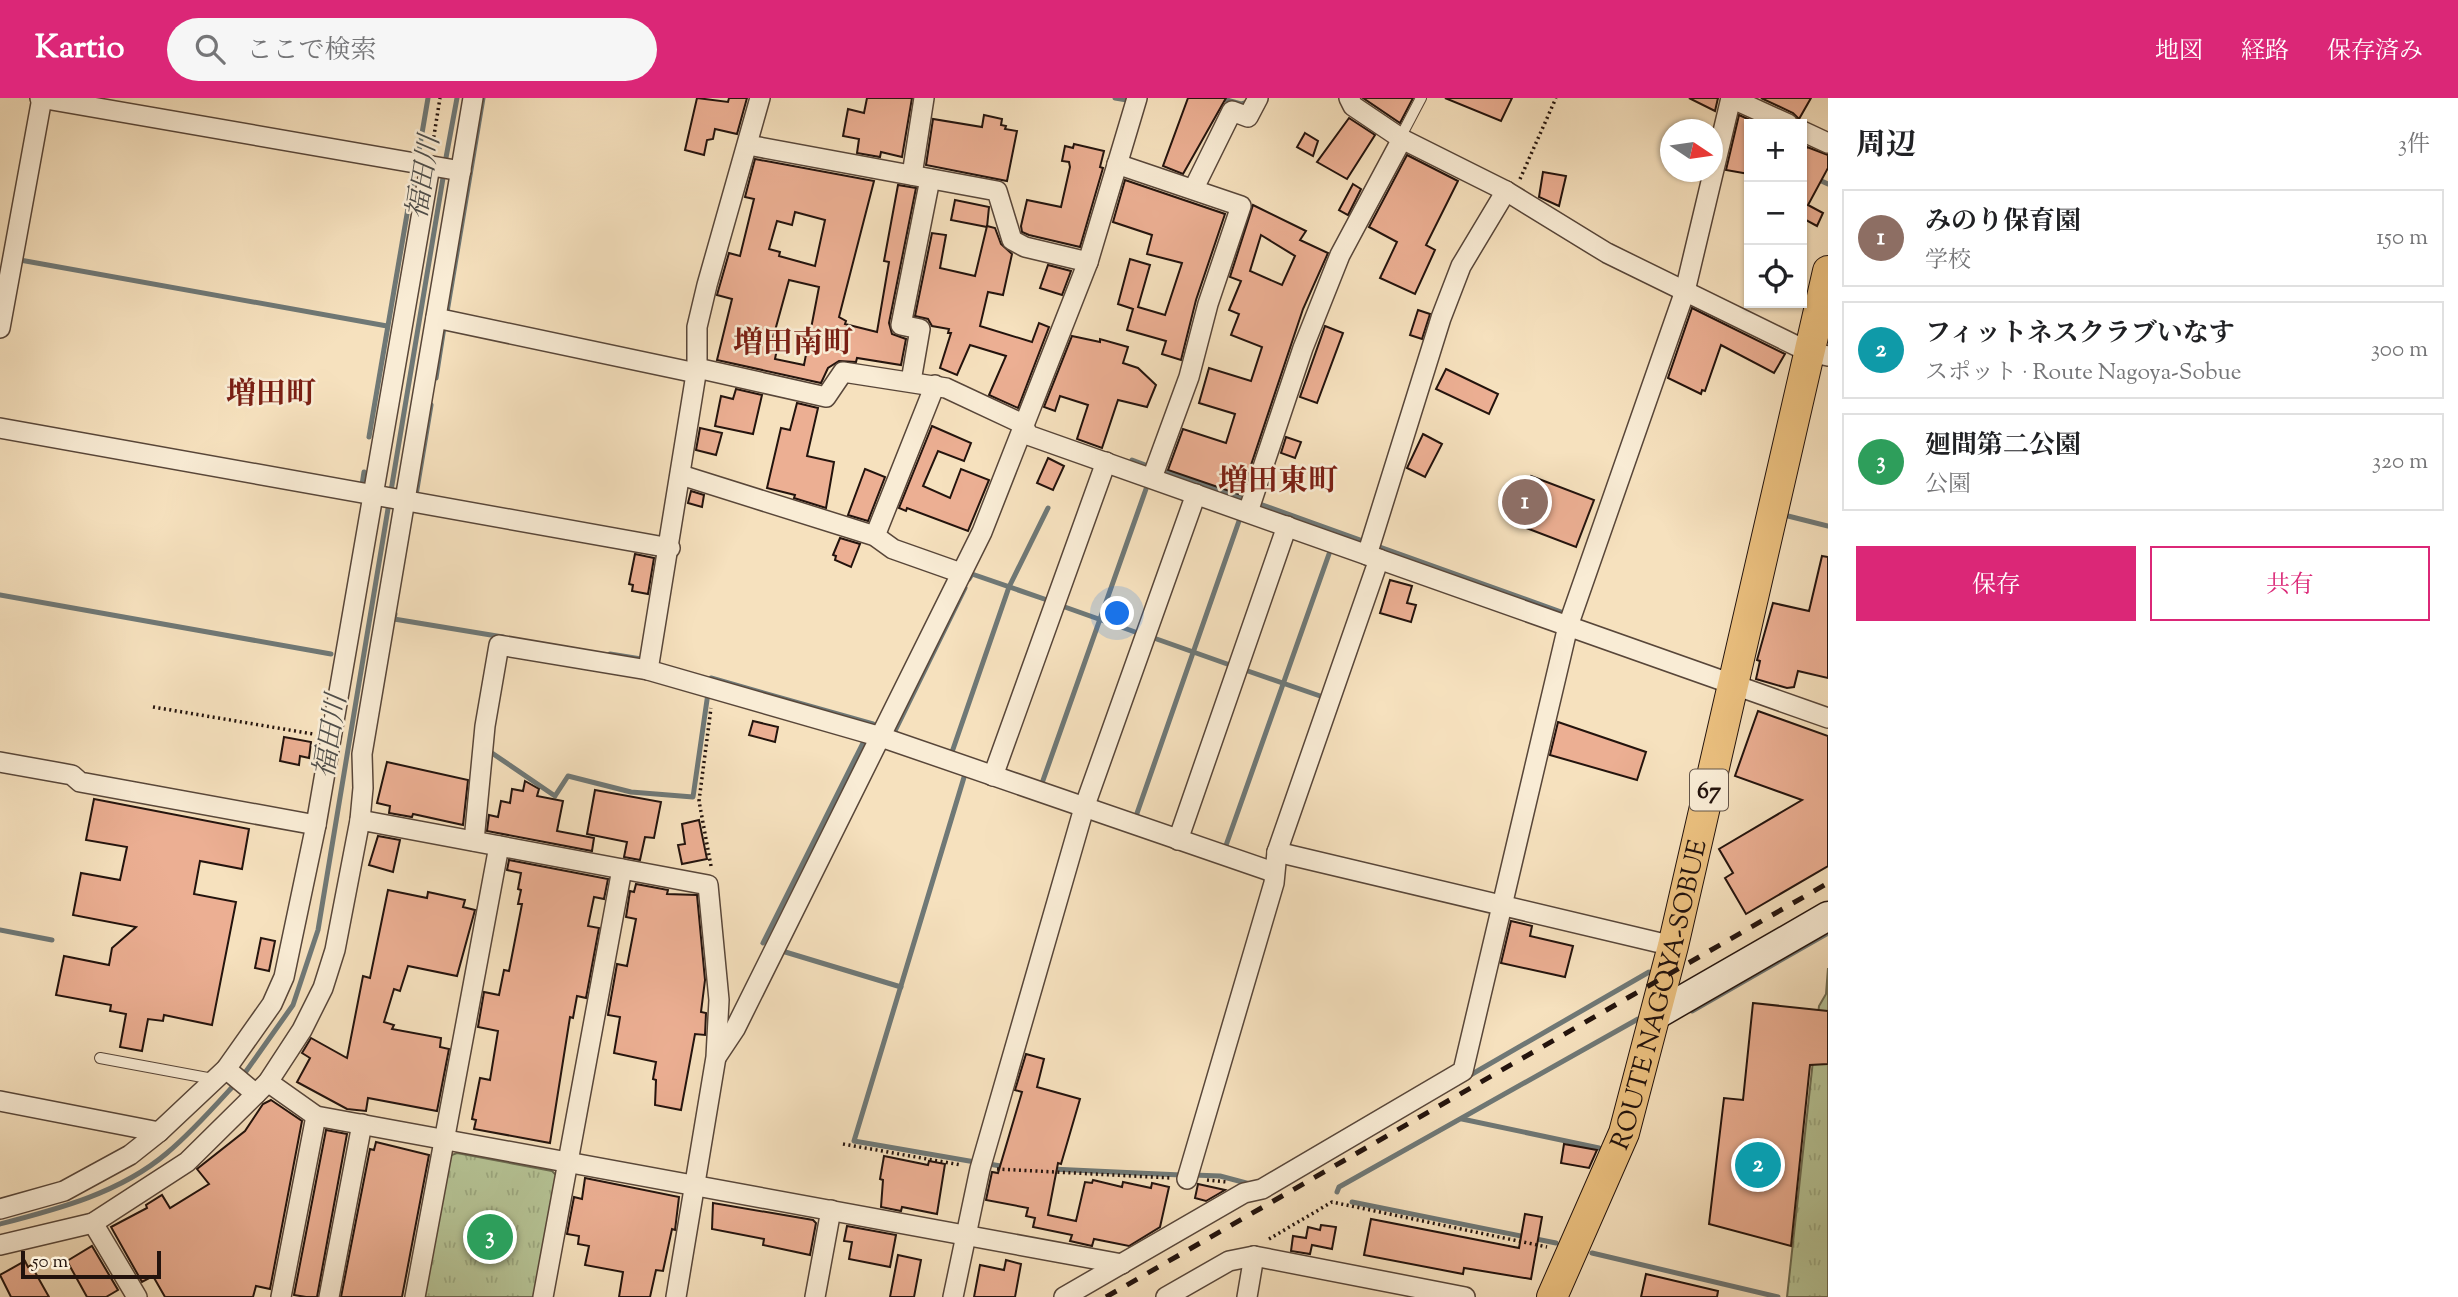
<!DOCTYPE html>
<html lang="ja">
<head>
<meta charset="utf-8">
<style>
  :root { --surface:#fff; --page:#f6f6f6; --text:#202124; --muted:#757577; --line:#e0e0e0; --accent:#db2777 }
  body { margin:0; font-family:"Sorts Mill Goudy","Noto Serif JP",serif; background:var(--page); color:var(--text) }
  .controls { position:absolute; right:21px; top:21px; display:grid; overflow:hidden; border-radius:0px; box-shadow:0 2px 5px #0004 }
  .controls button { width:63px; height:63px; display:grid; place-items:center; padding:0; border:0; border-bottom:2px solid var(--line); background:var(--surface); color:var(--text); font:35px sans-serif }
  .compass { position:absolute; left:1660px; top:21px; width:63px; height:63px; border-radius:50%; background:var(--surface); box-shadow:0 2px 5px #0004; rotate:103deg }
  .scale { position:absolute; left:21px; bottom:18px; width:140px; box-sizing:border-box; padding-left:7px; border:4px solid #23130d; border-top:0; font-size:19px; line-height:24px; white-space:nowrap; color:#23130d; -webkit-text-stroke:5px #f9ecd5; paint-order:stroke }
  .you { position:absolute; left:1118px; top:516px; width:24px; height:24px; margin:-18px; border:5px solid #fff; border-radius:50%; background:#1a73e8; box-shadow:0 0 0 10px #1a73e833 }
  .badge { display:grid; place-items:center; width:46px; height:46px; border-radius:50%; background:var(--accent); color:#fff; font-size:23px; font-weight:700 }
  .pin { position:absolute; translate:-50% -50%; border:4px solid #fff; box-shadow:0 2px 7px #0006 }
  .list { margin:0; padding:0; list-style:none }
  h2 { display:flex; justify-content:space-between; align-items:center; height:91px; margin:0; padding:0 28px; font-size:30px }
  h2 small { font-size:23px; font-weight:400; color:var(--muted) }
  .list li { display:grid; grid-template-columns:46px 1fr auto; gap:21px; align-items:center; box-sizing:border-box; height:98px; margin:0 14px 14px; padding:0 14px; border:2px solid var(--line); border-radius:0px }
  .list b { display:block; font-size:26px; white-space:nowrap }
  .list p { margin:0; font-size:23px; white-space:nowrap; color:var(--muted) }
  .list em { font-size:23px; font-style:normal; color:var(--muted) }
  .actions { display:flex; gap:14px; padding:21px 28px }
  .actions a { flex:1; padding:16px 0; border:2px solid var(--accent); border-radius:0px; text-align:center; font-size:24px; color:var(--accent) }
  .actions .main { background:var(--accent); color:#fff }
  .icon { flex:none; width:38px; height:38px; fill:none; stroke:currentColor; stroke-width:2; stroke-linecap:round; stroke-linejoin:round }
  .map { position:relative; flex:none; width:1828px; height:1199px; overflow:hidden }
  header { display:flex; align-items:center; gap:42px; box-sizing:border-box; height:98px; padding:0 35px; background:var(--accent); color:#fff }
  header strong { font-size:33px }
  nav { display:flex; gap:38px; margin-inline-start:auto; font-size:24px }
  .search { width:490px; height:63px; background:var(--page); display:flex; align-items:center; gap:18px; box-sizing:border-box; padding:0 24px; border-radius:38px; color:var(--muted); font-size:26px }
  main { display:flex }
  aside { flex:1; background:var(--surface) }
  .map>svg:first-child { display:block }
  .grass { fill:url(#grass-tufts); stroke:#6c6c52; stroke-width:2 }
  .lines { fill:none; stroke-linecap:round; stroke-linejoin:round }
  .stream { stroke:#6f7876; stroke-width:5 }
  .building { fill:#ecaf93; stroke:#23130d; stroke-width:2; fill-rule:evenodd }
  .lane-casing { stroke:#584639; stroke-width:12 }
  .street-casing { stroke:#584639; stroke-width:22 }
  .secondary-casing { stroke:#23130d; stroke-width:31 }
  .primary-casing { stroke:#23130d; stroke-width:32 }
  .path { stroke:#23130d; stroke-width:3.5; stroke-dasharray:2 3.5; stroke-linecap:butt }
  .lane { stroke:#f9ecd5; stroke-width:10 }
  .street { stroke:#f9ecd5; stroke-width:19 }
  .secondary { stroke:#f9ecd5; stroke-width:28 }
  .primary { stroke:#ebc07f; stroke-width:30 }
  .rail { stroke:#23130d; stroke-width:5; stroke-dasharray:12 12; stroke-linecap:butt }
  .labels { text-anchor:middle; stroke-width:5; stroke-linejoin:round; paint-order:stroke }
  .shield { fill:#f9ecd5; stroke:#635449; stroke-width:2 }
  .shield-label { font-size:24px; font-weight:bold; fill:#23130d }
  .street-label { font-size:26px; fill:#23130d; stroke:#f9ecd5 }
  .water-label { font-size:28px; font-style:italic; fill:#4f4e4a; stroke:#f9ecd5 }
  .quarter-label { font-size:30px; font-weight:bold; fill:#7a1f14; stroke:#f9ecd5 }
</style>
</head>
<body>
<header>
<strong>Kartio</strong>
<div class="search"><svg class="icon" aria-label="search" viewBox="0 0 24 24"><circle cx="10" cy="10" r="6"/><path d="M15 15l6 6"/></svg>ここで検索</div>
<nav><a>地図</a><a>経路</a><a>保存済み</a></nav>
</header>
<main>
<div class="map">
<svg width="1828" height="1199" viewBox="0 0 1828 1199">
  <defs>
    <pattern id="grass-tufts" width="24" height="20" patternUnits="userSpaceOnUse" patternTransform="scale(1.75)"><rect width="24" height="20" fill="#b6c496"/><path d="M3 7l-1-3M5 7V3M7 7l1-3M15 17l-1-3M17 17v-4M19 17l1-3" fill="none" stroke="#9ca880"/></pattern>
  </defs>
  <rect width="100%" height="100%" fill="#f6e1be"/>
  <filter id="stains"><feTurbulence type="fractalNoise" baseFrequency=".00286" numOctaves="4"/><feColorMatrix values="0 0 0 0 .2 0 0 0 0 .09 0 0 0 0 .02 0 0 0 .5 -.17"/></filter>
  <radialGradient id="worn" r=".72"><stop offset=".6" stop-color="#630" stop-opacity="0"/><stop offset="1" stop-color="#630" stop-opacity=".3"/></radialGradient>
  <g class="grass">
    <path d="M1828,870v329h-41l32,-291 7,-12z"/>
    <path d="M457,1055l95,18 6,6 -22,120h-113l26,-141z"/>
  </g>
  <g class="lines">
    <g class="stream">
      <path d="M1115,0l12,2"/>
      <path d="M1220,0l21,6 9,-3"/>
      <path d="M419,53l9,-53"/>
      <path d="M445,65l12,-65"/>
      <path d="M1817,81l11,5"/>
      <path d="M20,162l367,66"/>
      <path d="M447,214l36,-214"/>
      <path d="M436,280l8,-51"/>
      <path d="M369,339l44,-258"/>
      <path d="M1132,362l16,6"/>
      <path d="M1166,374l79,27"/>
      <path d="M356,386l6,1 2,-13"/>
      <path d="M416,397l15,-90"/>
      <path d="M1257,405l106,38"/>
      <path d="M1788,418l40,10"/>
      <path d="M1377,448l187,67 2,-3"/>
      <path d="M969,481l3,-5 78,27"/>
      <path d="M0,497l331,59"/>
      <path d="M1062,508l76,27"/>
      <path d="M395,516l-1,5 109,18"/>
      <path d="M1151,539l79,28"/>
      <path d="M610,556l31,5"/>
      <path d="M1245,572l78,27"/>
      <path d="M711,580l162,46"/>
      <path d="M893,637l72,-147"/>
      <path d="M489,653l66,45 13,-20 63,16 62,5 15,-104"/>
      <path d="M951,657l58,-168 39,-79"/>
      <path d="M962,675l3,1 -111,367 121,21"/>
      <path d="M1041,688l105,-297"/>
      <path d="M1135,721l104,-298"/>
      <path d="M1224,753l105,-297"/>
      <path d="M0,832l52,10"/>
      <path d="M763,845l102,-204"/>
      <path d="M782,853l119,36"/>
      <path d="M1692,913l136,-78"/>
      <path d="M242,979l51,-72 25,-75 126,-758"/>
      <path d="M1467,979l182,-105"/>
      <path d="M1462,1021l137,29"/>
      <path d="M989,1066l17,3"/>
      <path d="M1051,1071l130,6"/>
      <path d="M1193,1077l27,1 30,8"/>
      <path d="M1337,1094l2,-5 299,-168"/>
      <path d="M1352,1104l204,41"/>
      <path d="M0,1126c58,-15 120,-31 167,-71 25,-21 47,-46 68,-69"/>
      <path d="M1592,1155l186,44"/>
    </g>
  </g>
  <g class="building">
    <path d="M697,0l31,4 1,-4h18l-10,36 -22,-5 -2,10 -6,1 -3,15 -19,-5z"/>
    <path d="M867,0h45l-10,59 -21,-5 -1,5 -23,-4 2,-14 -16,-3 5,-27 16,4z"/>
    <path d="M1188,0h38l-43,76 -20,-8z"/>
    <path d="M1363,0h50l-13,25z"/>
    <path d="M1445,0h67l-11,23z"/>
    <path d="M1689,0h29l-3,13z"/>
    <path d="M1761,0h50l-12,21 -6,-6z"/>
    <path d="M984,17l18,4 -1,6 5,1 -1,3 12,2 -10,50 -81,-16 7,-46 49,8z"/>
    <path d="M1739,17l20,9h-10v50l-23,-4z"/>
    <path d="M1349,20l26,17 -28,44 -30,-17z"/>
    <path d="M1305,35l13,8 -5,15 -16,-9z"/>
    <path d="M1074,46l30,7 -4,16 3,1 -23,79 -51,-12 -7,-3 -1,-6 6,-26 34,7 9,-40 -1,-5 -7,-1 3,-15 8,2z"/>
    <path d="M1807,49l21,8v13l-20,37 15,8 -6,13 -15,-8v-61z"/>
    <path d="M1407,57l51,26 -32,64 9,5 -20,44 -35,-16 17,-36 -28,-15z"/>
    <path d="M755,61l119,22 -35,136 7,4 -1,3 32,8 12,-70 -5,-1 14,-76 18,3 -27,135 3,11 14,5 -5,26 -44,-7 -1,4 -17,-1 -11,7 -7,15 -104,-23 15,-61 -15,-4 12,-42 11,3 14,-57 -9,-2zM795,114l30,8 -10,46 -36,-10 1,-4 -11,-3 8,-28 15,4zM789,182l30,7 -15,78 -29,-6 4,-20 -6,-1z"/>
    <path d="M1543,74l23,4 -7,30 -20,-9z"/>
    <path d="M1125,82l100,34 -29,86 -15,60 -19,-6 4,-13 -39,-11 6,-21 -15,-5 12,-45 20,6 -12,42 27,8 17,-52 -35,-9 5,-19 -39,-13z"/>
    <path d="M1353,86l8,5 -13,26 -9,-5z"/>
    <path d="M955,102l34,7 -2,20 -36,-7z"/>
    <path d="M1253,107l53,26 -6,9 28,13 -25,56 -62,186 -73,-25 15,-41 43,14 9,-29 -36,-11 10,-35 42,13 11,-34 -31,-12 8,-21 -10,-4 12,-29 -11,-4zM1261,137l34,21 -13,29 -32,-14z"/>
    <path d="M987,128l8,2 6,16 11,10 -9,41 -15,-3 -8,34 52,16 7,-19 10,4 -31,81 -29,-13 17,-39 -36,-11 -13,30 -17,-7 11,-35h-3l1,-4 -17,-3 -4,-7 -13,-3 17,-83 14,2 -6,33 35,8z"/>
    <path d="M1048,167l23,6 -9,24 -22,-7z"/>
    <path d="M1692,210l93,46 -11,19 -53,-28 -16,46 -3,-1 -1,4 -33,-16z"/>
    <path d="M1418,212l12,4 -8,25 -12,-4z"/>
    <path d="M1325,228l18,7 -26,70 -17,-6z"/>
    <path d="M1072,238l28,6v-3l28,8 -5,16 15,5 18,17 -9,22 -29,-7 -16,48 -25,-9 11,-34 -28,-9 -5,15 -11,-4z"/>
    <path d="M1446,271l52,25 -9,20 -53,-25z"/>
    <path d="M736,291l26,6 -9,39 -38,-8 6,-30 12,3z"/>
    <path d="M797,305l21,5 -11,48 27,6 -8,46 -32,-10 1,-3 -28,-7 14,-60 9,2z"/>
    <path d="M932,328l39,17 -7,18 -26,-10 -15,35 27,12 11,-29 28,11 -21,51 -61,-23 -1,3 -7,-3z"/>
    <path d="M700,330l22,5 -6,22 -20,-5z"/>
    <path d="M1423,336l19,10 -17,33 -18,-9z"/>
    <path d="M1286,339l15,5 -6,16 -14,-5z"/>
    <path d="M1048,360l16,8 -11,24 -16,-7z"/>
    <path d="M865,371l20,8 -17,44 -20,-6z"/>
    <path d="M1531,378l63,24 -18,47 -63,-24z"/>
    <path d="M691,393l13,4 -2,12 -14,-4z"/>
    <path d="M840,440l20,6 -9,23 -16,-7 1,-4 -3,-1z"/>
    <path d="M635,456l19,4 -6,36 -16,-3 1,-6 -4,-1z"/>
    <path d="M1822,458l6,1v121l-30,-7 -4,16 -7,1 -31,-9 4,-18 -3,-1 16,-57 36,8z"/>
    <path d="M1390,482l22,6 -5,17 9,2 -5,17 -31,-9z"/>
    <path d="M1758,613l70,25v130l-82,48 -21,-36 8,-5 -14,-24 83,-49 -67,-24z"/>
    <path d="M753,623l25,6 -3,15 -26,-7z"/>
    <path d="M1558,624l88,30 -9,28 -87,-25z"/>
    <path d="M284,639l27,5 -2,16 -9,-2 -1,9 -19,-4z"/>
    <path d="M387,664l81,18 -5,45 -50,-11 -1,3 -23,-4 1,-7 -13,-3z"/>
    <path d="M525,683l14,8 -2,7 26,5 -6,30 37,7 -2,13 -105,-20 2,-16 9,2 3,-16 9,2 2,-14 11,2z"/>
    <path d="M595,692l66,12 -7,36 -9,-1 -5,23 -16,-3 3,-15 -40,-8z"/>
    <path d="M94,701l155,30 -7,40 -42,-8 -6,33 42,8 -24,123 -48,-10 -1,6 -15,-2 -6,32 -22,-4 6,-33 -16,-3 1,-6 -55,-10 8,-39 45,9 3,-17 24,-21 -63,-12 8,-42 39,7 7,-33 -41,-7z"/>
    <path d="M699,722l8,39 -25,5 -4,-19 7,-1 -3,-20z"/>
    <path d="M378,738l22,4 -7,32 -24,-7z"/>
    <path d="M509,762l99,19 -4,20 -10,-2 -6,29 11,2 -13,70 -9,-2 -4,22 -3,-1 -20,126 -76,-14 2,-9 -4,-1 8,-41 10,2 8,-49 -20,-4 6,-35 15,3 5,-25 5,1 13,-67h-4l3,-14 -3,-1 3,-16 -14,-3z"/>
    <path d="M636,786l32,6 -1,4 30,1 8,85 -4,32 5,1 -1,22 -10,-1 -14,76 -26,-5 1,-25 -3,-1 3,-17 -42,-9 6,-36 -12,-2 9,-51 10,2 9,-47 -10,-2 4,-26 4,1z"/>
    <path d="M388,792l39,8 1,-6 37,8 -2,7 12,3 -18,66 -49,-10 -8,25 -6,-2 -10,33 10,3 -2,4 49,9 -1,9 9,2 -12,62 -69,-13 -2,13 -19,-2 -50,-27 13,-24 -8,-5 9,-15 36,20 16,-82 7,2z"/>
    <path d="M1511,823l21,5 -2,10 43,10 -8,31 -64,-14z"/>
    <path d="M261,840l14,3 -6,30 -14,-3z"/>
    <path d="M1753,905l75,8v53l-18,1 -19,181 -82,-22 15,-126 19,2z"/>
    <path d="M1026,956l18,5 -7,28 43,12 -19,65 -3,-1 -10,52 28,6 9,-39 7,1 1,-3 29,7 1,-5 28,6 1,-5 17,4 -9,40 -31,19 -35,-7 -2,7 -22,-5 2,-6 -39,-8 2,-9 -9,-2 2,-8 -42,-8 6,-28 6,1 24,-81 -7,-2z"/>
    <path d="M271,1002l31,21 -32,168 -14,-3 -3,11h-88l-12,-21 -11,6 -31,-55 36,-19 -1,-3 16,-10 8,13 39,-24 -12,-15 48,-38 18,-27z"/>
    <path d="M326,1032l21,4 -30,163h-11l-12,-2z"/>
    <path d="M376,1044l53,13 -27,142h-61l29,-148 4,1z"/>
    <path d="M1564,1046l33,6 -8,18 -28,-5z"/>
    <path d="M884,1058l44,9 1,-4 16,3 -8,50 -35,-7 -1,4 -20,-4 2,-27 -3,-1z"/>
    <path d="M585,1080l94,19 -4,33 -3,-1 -9,42 -7,-1 -6,27h-31l4,-25 -38,-7 4,-19 -11,-2 1,-8 -12,-2 7,-37 8,2z"/>
    <path d="M1198,1086l27,6 -19,11 -11,-3z"/>
    <path d="M713,1105l100,17 3,3 -6,32 -47,-10 1,-6 -52,-10z"/>
    <path d="M1525,1116l17,3 -11,62 -67,-11 -1,6 -99,-19 7,-36 148,29z"/>
    <path d="M1321,1127l15,2 -4,22 -20,-4 -2,9 -19,-3 2,-15 13,2 2,-11 12,3z"/>
    <path d="M847,1128l49,9 -6,32 -41,-8 3,-17 -8,-1z"/>
    <path d="M92,1148l26,44 -12,7h-19l-20,-36z"/>
    <path d="M898,1157l23,5 -7,37h-24z"/>
    <path d="M1006,1162l15,4 -6,33h-41l6,-32 24,5z"/>
    <path d="M25,1163l3,6 3,-2 18,32h-38l-11,-22z"/>
    <path d="M1646,1176l72,17 -1,6h-76z"/>
  </g>
  <g class="lines">
    <defs>
      <g id="lane">
        <path d="M1400,40l21,-40"/>
        <path d="M100,960l113,21"/>
      </g>
      <g id="street">
        <path d="M40,0l421,73"/>
        <path d="M760,0l-53,187 -10,42v41l-49,302 233,67 392,135"/>
        <path d="M1349,0l4,8 49,33 104,52 101,62 202,99 19,4"/>
        <path d="M1731,0l57,26"/>
        <path d="M1802,33l26,12"/>
        <path d="M748,47l249,46 15,49 13,7 63,15"/>
        <path d="M1117,66l124,42 -33,98 -19,73 -37,101"/>
        <path d="M912,77l12,-77"/>
        <path d="M1194,90l38,-77 16,6 10,-19"/>
        <path d="M436,220l260,55"/>
        <path d="M0,230l42,-230"/>
        <path d="M697,270l129,29 17,-25 103,16 77,36 5,11 800,283"/>
        <path d="M911,283l9,-52 -19,-4 29,-146"/>
        <path d="M0,330l670,120"/>
        <path d="M681,377l194,61 18,13 68,24"/>
        <path d="M1248,414l55,-164 37,-93 62,-116"/>
        <path d="M875,438l60,-151"/>
        <path d="M1367,457l74,-237 20,-52 45,-75"/>
        <path d="M0,664l72,13 8,7 236,43"/>
        <path d="M993,678l113,-314"/>
        <path d="M360,722l3,-32 -1,-34 111,-656"/>
        <path d="M1178,742l109,-314"/>
        <path d="M474,743l11,-115 14,-81 149,25"/>
        <path d="M1277,754l396,94"/>
        <path d="M717,958l18,-27 247,-497 106,-270 49,-164"/>
        <path d="M226,971l30,25"/>
        <path d="M268,984l48,34 806,148"/>
        <path d="M0,1003l159,31"/>
        <path d="M1187,1081l87,-296 3,-31 102,-293"/>
        <path d="M0,1111l64,-18 66,-36 29,-23 67,-63 46,-65 12,-27 32,-152 114,-659"/>
        <path d="M93,1125l44,74"/>
        <path d="M0,1147l93,-22 94,-61 81,-80 34,-52 21,-42 12,-38 25,-130 348,65 11,115 -3,57 -40,240"/>
        <path d="M281,1199l35,-181"/>
        <path d="M329,1199l33,-173"/>
        <path d="M415,1199l84,-451"/>
        <path d="M543,1199l79,-428"/>
        <path d="M815,1199l16,-87"/>
        <path d="M953,1199l27,-128 104,-361 112,-314"/>
        <path d="M1064,1199l180,-104 18,-4 201,-118 105,-445 117,-335 46,-193"/>
        <path d="M1166,1199l63,-36 25,-5 211,41"/>
        <path d="M1247,1199l7,-41"/>
      </g>
      <path id="secondary" d="M1656,917l172,-99"/>
      <g id="primary">
        <path id="s1" d="M1552,1199l72,-164 49,-187 155,-675"/>
      </g>
    </defs>
    <use href="#lane" class="lane-casing"/>
    <use href="#street" class="street-casing"/>
    <use href="#secondary" class="secondary-casing"/>
    <use href="#primary" class="primary-casing"/>
    <g class="path">
      <path d="M432,50l8,-50"/>
      <path d="M1520,81l36,-81"/>
      <path d="M153,609l160,27"/>
      <path d="M711,768l-12,-65 12,-93"/>
      <path d="M843,1046l118,21"/>
      <path d="M997,1071l174,9"/>
      <path d="M1207,1082l20,2"/>
      <path d="M1269,1141l63,-37 215,45"/>
    </g>
    <use href="#lane" class="lane"/>
    <use href="#street" class="street"/>
    <use href="#secondary" class="secondary"/>
    <use href="#primary" class="primary"/>
    <path class="rail" d="M1106,1199l722,-414"/>
  </g>
  <g class="labels">
    <rect class="shield" x="1690" y="671.5" width="38" height="41" rx="5"/>
    <g class="shield-label">
      <text x="1709" y="700">67</text>
    </g>
    <g class="street-label">
      <text dy="9" stroke="none"><textPath href="#s1" startOffset="322">ROUTE NAGOYA-SOBUE</textPath></text>
    </g>
    <g class="water-label">
      <text transform="translate(422 79) rotate(-81)" y="10">福田川</text>
      <text transform="translate(329 638) rotate(-81)" y="10">福田川</text>
    </g>
    <g class="quarter-label">
      <text x="793" y="254">増田南町</text>
      <text x="271" y="305">増田町</text>
      <text x="1278" y="392">増田東町</text>
    </g>
  </g>
  <rect width="100%" height="100%" filter="url(#stains)"/>
  <rect width="100%" height="100%" fill="url(#worn)"/>
</svg>
<div class="controls">
<button>+</button>
<button>−</button>
<button><svg class="icon" aria-label="locate" viewBox="0 0 24 24"><circle cx="12" cy="12" r="6"/><path d="M12 2v4M12 18v4M2 12h4M18 12h4"/></svg></button>
</div>
<svg class="compass" viewBox="-18 -18 36 36"><path d="M0-13l5 13h-10z" fill="#e53935"/><path d="M0 13l5-13h-10z" fill="#757577"/></svg>
<div class="scale">50 m</div>
<div class="you"></div>
<div class="pin badge" style="left:1525px;top:404px;background:#8d6e63">1</div>
<div class="pin badge" style="left:1758px;top:1067px;background:#0f9aa8">2</div>
<div class="pin badge" style="left:490px;top:1139px;background:#2e9e5b">3</div>
</div>
<aside>
<h2>周辺<small>3件</small></h2>
<ul class="list">
<li><span class="badge" style="background:#8d6e63">1</span><div><b>みのり保育園</b><p>学校</p></div><em>150 m</em></li>
<li><span class="badge" style="background:#0f9aa8">2</span><div><b>フィットネスクラブいなす</b><p>スポット · Route Nagoya-Sobue</p></div><em>300 m</em></li>
<li><span class="badge" style="background:#2e9e5b">3</span><div><b>廻間第二公園</b><p>公園</p></div><em>320 m</em></li>
</ul>
<div class="actions"><a class="main">保存</a><a>共有</a></div>
</aside>
</main>
</body>
</html>
